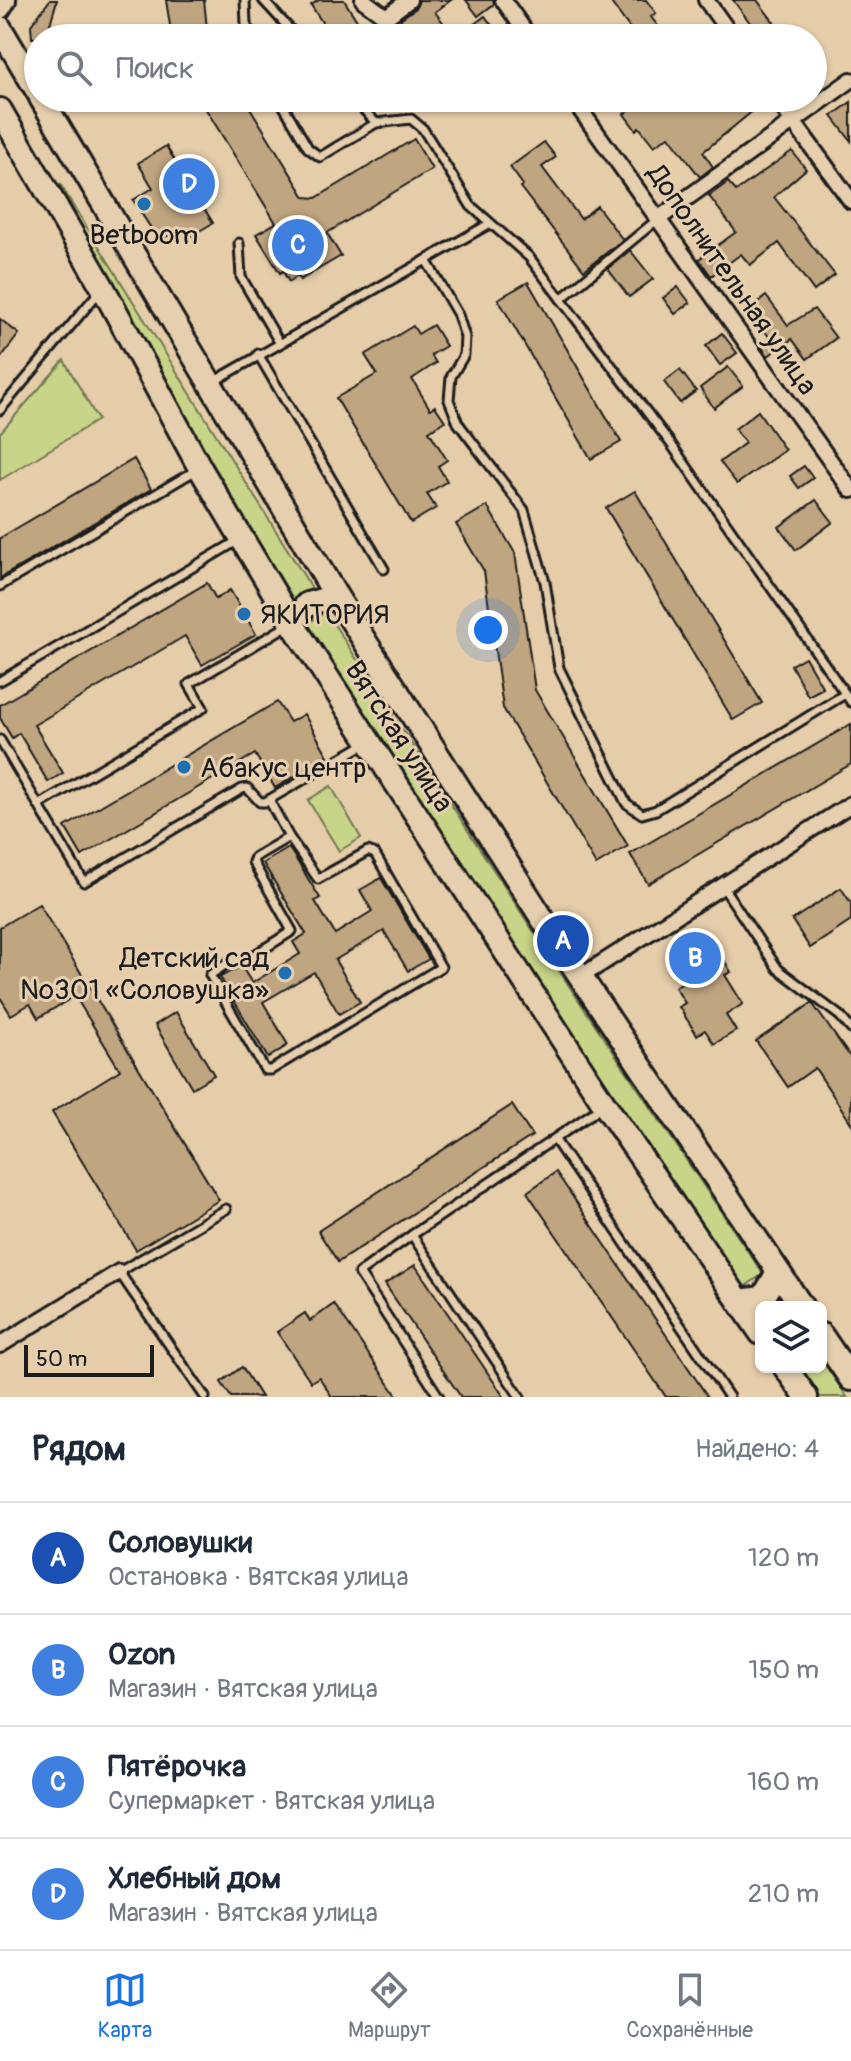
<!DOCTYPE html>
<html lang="ru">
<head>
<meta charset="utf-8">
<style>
  :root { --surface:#fff; --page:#f2f2f3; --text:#1f2937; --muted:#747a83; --line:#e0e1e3; --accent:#1a73e8 }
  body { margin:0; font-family:Pangolin,sans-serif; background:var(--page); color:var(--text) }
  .controls { position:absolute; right:24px; bottom:24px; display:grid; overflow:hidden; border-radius:12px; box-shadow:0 2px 6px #0004 }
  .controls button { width:72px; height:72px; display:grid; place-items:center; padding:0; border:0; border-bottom:2px solid var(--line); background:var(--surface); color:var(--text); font:40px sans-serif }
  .scale { position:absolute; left:24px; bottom:20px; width:130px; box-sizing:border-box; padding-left:8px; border:4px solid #1c1c1c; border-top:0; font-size:22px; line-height:28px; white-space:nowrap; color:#1c1c1c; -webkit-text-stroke:6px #e5cfae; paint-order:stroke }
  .you { position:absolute; left:488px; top:630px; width:28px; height:28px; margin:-20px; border:6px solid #fff; border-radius:50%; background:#1a73e8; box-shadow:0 0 0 12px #1a73e833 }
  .badge { display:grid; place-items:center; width:52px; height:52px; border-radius:50%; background:var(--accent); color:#fff; font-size:26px; font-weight:700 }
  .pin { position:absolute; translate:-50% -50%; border:4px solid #fff; box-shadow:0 2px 8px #0006 }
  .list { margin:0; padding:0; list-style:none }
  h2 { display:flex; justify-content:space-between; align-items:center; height:104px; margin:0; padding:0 32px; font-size:34px }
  h2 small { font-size:26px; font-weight:400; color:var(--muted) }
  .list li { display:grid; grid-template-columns:52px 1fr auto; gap:24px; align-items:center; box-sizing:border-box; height:112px; padding:0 32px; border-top:2px solid var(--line) }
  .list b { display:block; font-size:30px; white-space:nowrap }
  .list p { margin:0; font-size:26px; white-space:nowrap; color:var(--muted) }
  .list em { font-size:26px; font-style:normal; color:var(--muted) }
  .icon { flex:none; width:44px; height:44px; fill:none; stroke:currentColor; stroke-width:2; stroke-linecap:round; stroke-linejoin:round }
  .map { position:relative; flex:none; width:851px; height:1397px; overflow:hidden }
  .search { position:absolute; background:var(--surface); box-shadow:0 2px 6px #0004; left:24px; right:24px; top:24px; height:88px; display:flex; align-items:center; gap:20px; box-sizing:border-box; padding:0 28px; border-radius:44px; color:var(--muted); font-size:30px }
  .sheet { height:552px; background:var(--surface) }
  nav { display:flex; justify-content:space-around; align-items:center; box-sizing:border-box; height:112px; border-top:2px solid var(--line); background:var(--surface); font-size:22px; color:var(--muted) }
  nav a { display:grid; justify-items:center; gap:4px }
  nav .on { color:var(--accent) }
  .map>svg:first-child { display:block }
  .green { fill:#c8d487; stroke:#727852; stroke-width:2 }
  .building { fill:#bfa580; stroke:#1c1c1c; stroke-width:2 }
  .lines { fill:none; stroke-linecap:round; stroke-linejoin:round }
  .lane-casing { stroke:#1c1c1c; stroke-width:13 }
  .street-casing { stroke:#1c1c1c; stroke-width:20 }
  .secondary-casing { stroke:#1c1c1c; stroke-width:26 }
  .primary-casing { stroke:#1c1c1c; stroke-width:28 }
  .lane { stroke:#e5cfae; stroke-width:7 }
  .street { stroke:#e5cfae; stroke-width:14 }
  .secondary { stroke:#e5cfae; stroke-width:20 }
  .primary { stroke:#e5cfae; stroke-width:22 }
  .poi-dot { fill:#1f6fb2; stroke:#e5cfae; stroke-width:3 }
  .labels { text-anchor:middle; stroke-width:6; stroke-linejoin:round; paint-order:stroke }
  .poi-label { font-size:28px; fill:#1c1c1c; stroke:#e5cfae; text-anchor:start }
  .street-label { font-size:28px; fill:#1c1c1c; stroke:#e5cfae }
</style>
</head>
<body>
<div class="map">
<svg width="851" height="1397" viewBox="0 0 851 1397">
  <rect width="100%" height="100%" fill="#e5cda9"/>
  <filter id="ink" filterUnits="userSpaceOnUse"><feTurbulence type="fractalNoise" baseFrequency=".0125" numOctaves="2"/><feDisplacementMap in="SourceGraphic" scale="16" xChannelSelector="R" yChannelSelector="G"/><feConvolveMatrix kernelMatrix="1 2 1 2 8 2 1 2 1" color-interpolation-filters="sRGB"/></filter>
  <g filter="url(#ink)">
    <g class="green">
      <path d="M60,184l254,408 -22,14 -111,-188z"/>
      <path d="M64,360l34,60 -98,60v-47z"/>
      <path d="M326,612l241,371 196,291 -19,13 -197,-291 -242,-371z"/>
      <path d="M331,786l30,52 -22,13 -31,-51z"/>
      <path d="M821,1359l26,38h-27l-21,-30h22z"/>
    </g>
    <g class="building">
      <path d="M50,0h7l-11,38h-14l-1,-13z"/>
      <path d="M166,0h38l4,38h-36z"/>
      <path d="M319,0h25l24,38h-36l-21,-33z"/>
      <path d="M419,0h32l-16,12 20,26h-41l-14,-19 16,-11z"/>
      <path d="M466,0h27l1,4 -16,12z"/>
      <path d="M609,0h37l10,13 -5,4 16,21h-30z"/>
      <path d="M733,0h24l29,38h-43l11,-10z"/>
      <path d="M485,16l16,22h-45z"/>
      <path d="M199,98h45l61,99 11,1 98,-59 18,30 -105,64 14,23 -41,24 -2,-4 -9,6 -6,-11 -3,2 -24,-39 20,-11z"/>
      <path d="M620,98h146v2l-63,52 10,15 -13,10 -31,-41 -15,10 -15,-19 -3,3 -12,-16 5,-4z"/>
      <path d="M851,102v39l-19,-25z"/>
      <path d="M544,142l12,15 -14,10 39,52 16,-13 26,34 -39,30 -64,-83 3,-2 -13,-18z"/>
      <path d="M166,146l47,77 -29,17 -6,-10 -19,11 -26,-41 20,-12 -15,-25z"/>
      <path d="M792,151l14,18 -32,28 61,78 -21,16 -35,-48 -29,22 -9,-11 -30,22 -12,-17 37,-27 -27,-36 19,-14 8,9z"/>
      <path d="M630,250l23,29 -24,18 -21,-28z"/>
      <path d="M528,282l93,160 -30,17 -93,-160z"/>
      <path d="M678,287l12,16 -15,11 -12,-16z"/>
      <path d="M766,296l22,29 26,-16 22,29 -29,21 -15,-20 -24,17 -7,-10 9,-8 -21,-28z"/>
      <path d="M0,319l19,15 -19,25z"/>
      <path d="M433,325l13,21 -15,9 5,8 -24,16 18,30 5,-3 10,15 -16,10 18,29 -9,6 9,15 -20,13 9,14 -25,15 -75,-125 41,-24 -12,-19 48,-29 5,8z"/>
      <path d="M722,333l15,20 -17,12 -14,-19z"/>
      <path d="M728,367l15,19 -29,22 -14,-20z"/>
      <path d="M680,370l16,21 -16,12 -16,-21z"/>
      <path d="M758,411l27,39 -48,34 -17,-22 25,-19 -10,-14z"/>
      <path d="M134,459l17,30 -151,89v-40z"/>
      <path d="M804,466l9,12 -14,10 -9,-12z"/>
      <path d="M635,491l127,212 -29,17 -127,-212z"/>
      <path d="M816,500l17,22 -37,28 -17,-23z"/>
      <path d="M487,506l28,47 20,137 93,156 -32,19 -93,-157 -19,-137 -28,-47z"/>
      <path d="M207,583l9,16 14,-9 26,44 -54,31 -17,-29 -151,89 29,48 -15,9 -29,-49 -7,5 -12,-20v-13z"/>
      <path d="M805,657l18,31 -15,8 -17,-31z"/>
      <path d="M277,702l13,20 14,-8 24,42 -53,32 -20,-34 -173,102 -17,-29z"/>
      <path d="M851,724v40l-203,120 -18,-30z"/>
      <path d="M289,848l31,50 -5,3 20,33 37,-23 -12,-21 21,-12 48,81 -21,12 -24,-40 -49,29 25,42 -21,12 -25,-42 -51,30 25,43 -20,13 -48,-81 21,-11 11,17 48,-29 -7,-12 13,-8 -43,-71z"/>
      <path d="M841,888l10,15v18l-41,27 -18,-28z"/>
      <path d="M39,904l180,296 -83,50 -84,-138 68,-42 -45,-74 -37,22 -8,-14 -19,11 -11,-18v-70z"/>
      <path d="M704,947l8,14 9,-6 10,17 -6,3 18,29 -17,11 10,16 -22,13 -9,-14 -8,5 -18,-28 6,-4 -10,-16 19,-12 -10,-15z"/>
      <path d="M812,1003l39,55v65l-36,-55 -27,19 -32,-46z"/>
      <path d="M176,1012l38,63 -22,13 -37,-63z"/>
      <path d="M512,1105l20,31 -194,126 -20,-31z"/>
      <path d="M556,1172l152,225h-42l-139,-205z"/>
      <path d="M415,1265l89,132h-43l-76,-113z"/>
      <path d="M334,1304l64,93h-66l-13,-20 -8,5 -34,-50 28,-19 5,8z"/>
      <path d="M242,1367l19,30h-30l-10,-15z"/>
    </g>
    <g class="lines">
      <defs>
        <g id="lane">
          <path d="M245,0l1,24 6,14"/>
          <path d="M263,0l35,38"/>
          <path d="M279,98l29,50 12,9 56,-34"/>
          <path d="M353,98l23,25 35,-4 12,10 48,77 58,51 142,187 180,258"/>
          <path d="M239,243l2,34 38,65"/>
          <path d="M426,260l32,55 7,22 -1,18 -13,22 -2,23 9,23 66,87 21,72 14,86 67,135 16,11 14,-4 189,-116"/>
          <path d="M561,299l97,-80"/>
          <path d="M258,354l126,215"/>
          <path d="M213,382l276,-158"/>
          <path d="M0,410l99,-118"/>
          <path d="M0,586l198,-117"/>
          <path d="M0,681l239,-141"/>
          <path d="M0,740l84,142 158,-93 5,-1 13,14h5l100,-58"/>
          <path d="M269,800l20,37 -34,20 -2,5 39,69 -44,28h-14l-24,16 55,95h6l170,-103 -66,-113 -7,-3 -50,28 -29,-42"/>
          <path d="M39,805l164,-97 -14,-24 101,-60"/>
          <path d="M723,887l55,82 62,47 11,13"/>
          <path d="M555,1140l174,257"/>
          <path d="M412,1235l-53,38 80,124"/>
          <path d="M205,1397l-86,-125 107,-63"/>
          <path d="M520,1397l-108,-162 191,-129"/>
        </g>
        <g id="street">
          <path d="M363,0l23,17 23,-17"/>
          <path d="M503,0l27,38"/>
          <path d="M706,0l27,38"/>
          <path d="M572,98l279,392"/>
          <path d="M776,98l75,103"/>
          <path d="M658,219l193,-139"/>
          <path d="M580,977l271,-173"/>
          <path d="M0,1345l119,-73"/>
        </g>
        <path id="secondary" d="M0,8l5,-8"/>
        <g id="primary">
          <path d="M0,28l38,64"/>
          <path d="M41,98l295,498 222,347 244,364"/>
          <path d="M0,110l103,178 97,180 92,155 313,482 156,228"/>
          <path d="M292,623l15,-19 29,-8"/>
          <path d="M739,1301l24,-3 15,-26"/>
          <path d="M821,1335l30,44"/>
          <path d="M785,1367l21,30"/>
        </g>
      </defs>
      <use href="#lane" class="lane-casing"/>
      <use href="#street" class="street-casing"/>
      <use href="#secondary" class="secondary-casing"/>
      <use href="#primary" class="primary-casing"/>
      <use href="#lane" class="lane"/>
      <use href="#street" class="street"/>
      <use href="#secondary" class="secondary"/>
      <use href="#primary" class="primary"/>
    </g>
  </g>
  <g class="poi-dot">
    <circle cx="144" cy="204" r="8"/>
    <circle cx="244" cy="614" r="8"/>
    <circle cx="184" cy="767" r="8"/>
    <circle cx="285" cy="973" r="8"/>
  </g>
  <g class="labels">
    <g class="poi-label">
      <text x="144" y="244" text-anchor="middle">Betboom</text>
      <text x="260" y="624">ЯКИТОРИЯ</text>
      <text x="200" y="777">Абакус центр</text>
      <text x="269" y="967" text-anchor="end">Детский сад<tspan x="269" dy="32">№301 «Соловушка»</tspan></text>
    </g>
    <g class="street-label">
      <text transform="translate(733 279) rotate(55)" y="10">Дополнительная улица</text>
      <text transform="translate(400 736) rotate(57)" y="10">Вятская улица</text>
    </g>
  </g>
</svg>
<div class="controls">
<button><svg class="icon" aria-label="layers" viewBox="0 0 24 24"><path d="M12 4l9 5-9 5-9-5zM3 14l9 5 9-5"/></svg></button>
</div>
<div class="scale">50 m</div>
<div class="you"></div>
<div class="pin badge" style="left:563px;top:941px;background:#1a4fb4">A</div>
<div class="pin badge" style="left:695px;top:958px;background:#3f7fe0">B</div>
<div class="pin badge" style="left:298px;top:245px;background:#3f7fe0">C</div>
<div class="pin badge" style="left:189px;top:184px;background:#3f7fe0">D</div>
<div class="search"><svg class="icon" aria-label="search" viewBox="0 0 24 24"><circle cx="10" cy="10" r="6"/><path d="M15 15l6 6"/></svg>Поиск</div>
</div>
<section class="sheet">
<h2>Рядом<small>Найдено: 4</small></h2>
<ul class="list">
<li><span class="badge" style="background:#1a4fb4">A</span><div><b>Соловушки</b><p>Остановка · Вятская улица</p></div><em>120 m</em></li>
<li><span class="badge" style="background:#3f7fe0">B</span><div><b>Ozon</b><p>Магазин · Вятская улица</p></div><em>150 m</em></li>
<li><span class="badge" style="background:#3f7fe0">C</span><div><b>Пятёрочка</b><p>Супермаркет · Вятская улица</p></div><em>160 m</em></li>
<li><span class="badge" style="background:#3f7fe0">D</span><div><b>Хлебный дом</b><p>Магазин · Вятская улица</p></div><em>210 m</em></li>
</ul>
</section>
<nav>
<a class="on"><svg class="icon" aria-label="map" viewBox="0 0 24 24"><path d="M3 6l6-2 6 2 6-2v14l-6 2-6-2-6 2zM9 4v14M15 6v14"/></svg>Карта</a>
<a><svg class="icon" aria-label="directions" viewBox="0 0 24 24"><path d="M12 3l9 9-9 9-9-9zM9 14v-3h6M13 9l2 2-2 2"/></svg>Маршрут</a>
<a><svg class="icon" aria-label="saved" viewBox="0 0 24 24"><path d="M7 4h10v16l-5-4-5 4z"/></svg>Сохранённые</a>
</nav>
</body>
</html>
